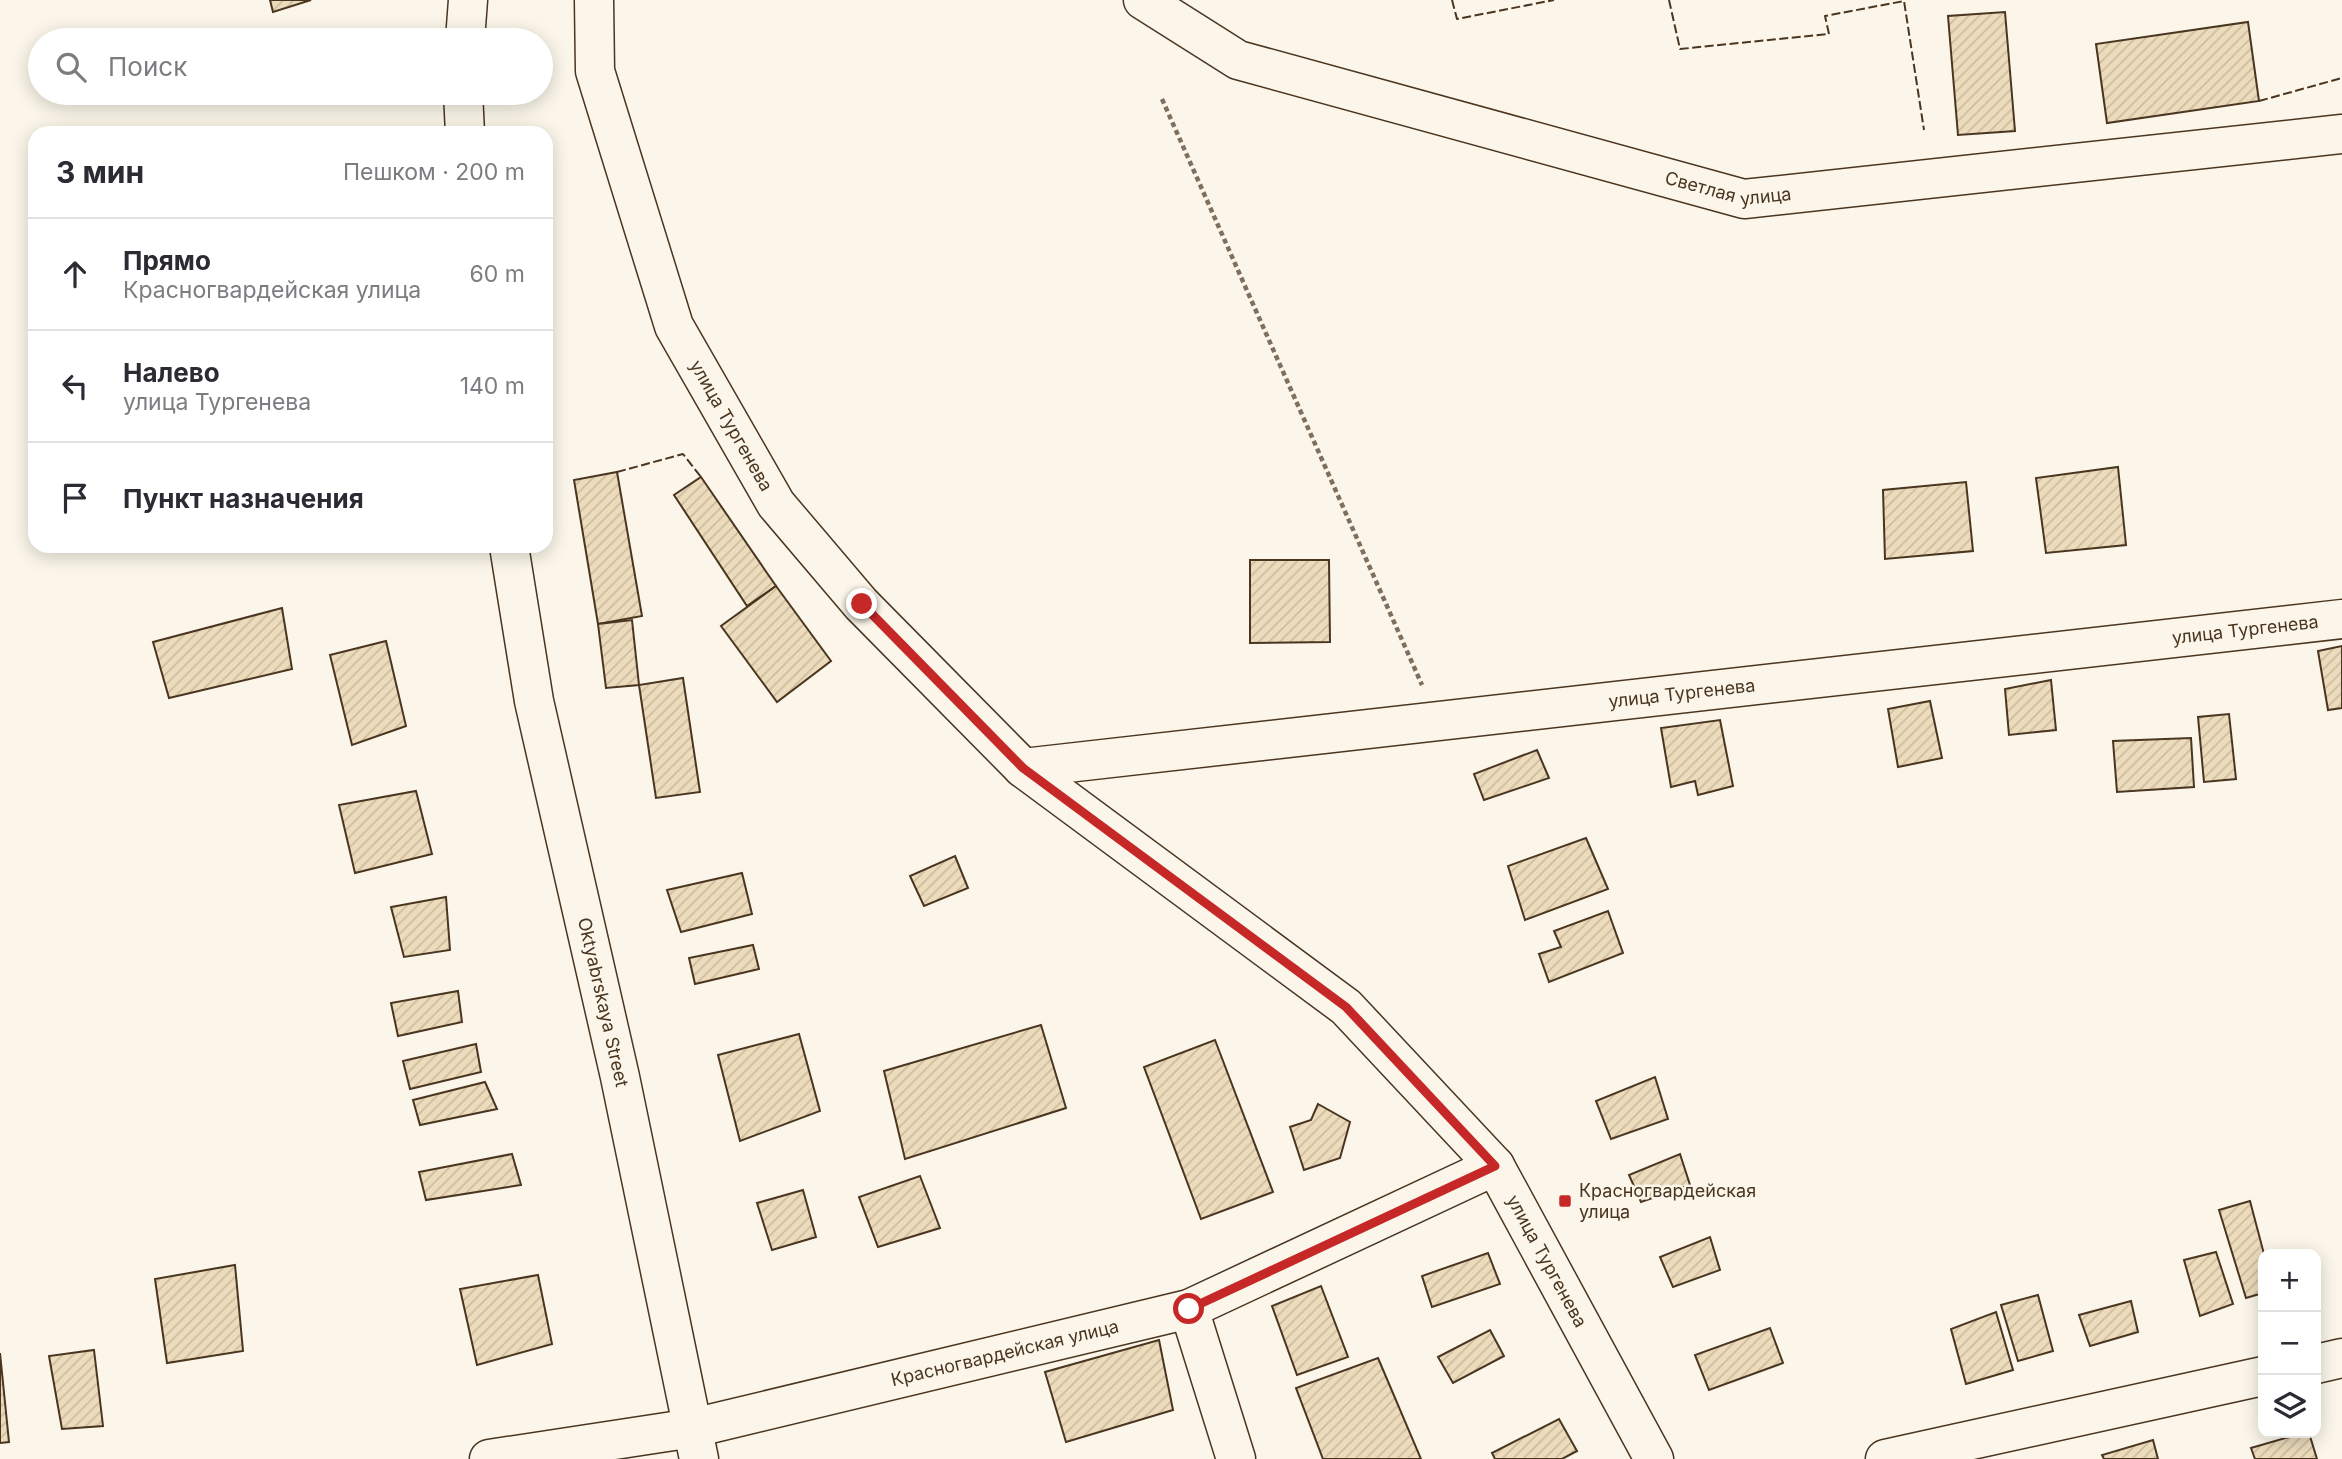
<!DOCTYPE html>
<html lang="ru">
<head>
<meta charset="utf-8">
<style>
  :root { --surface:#fff; --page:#f2f2f3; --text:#2b2b33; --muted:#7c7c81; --line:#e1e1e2 }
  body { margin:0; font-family:Inter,sans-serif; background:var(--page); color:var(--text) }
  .controls { position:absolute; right:21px; bottom:21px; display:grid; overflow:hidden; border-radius:14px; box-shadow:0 4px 18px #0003 }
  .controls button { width:63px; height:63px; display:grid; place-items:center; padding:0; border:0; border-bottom:2px solid var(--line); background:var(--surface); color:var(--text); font:35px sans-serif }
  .stop { position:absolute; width:21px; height:21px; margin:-16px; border:5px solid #c62828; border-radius:50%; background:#fff }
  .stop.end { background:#c62828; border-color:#fff; box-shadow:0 2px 7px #0008 }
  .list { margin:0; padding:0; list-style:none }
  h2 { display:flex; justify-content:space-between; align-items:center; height:91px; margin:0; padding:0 28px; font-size:30px }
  h2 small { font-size:23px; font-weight:400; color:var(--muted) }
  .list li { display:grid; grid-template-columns:46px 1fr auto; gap:21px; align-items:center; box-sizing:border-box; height:112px; padding:0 28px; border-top:2px solid var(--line) }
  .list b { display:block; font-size:26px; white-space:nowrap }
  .list p { margin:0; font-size:23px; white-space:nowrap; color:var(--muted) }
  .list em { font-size:23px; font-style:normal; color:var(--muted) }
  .icon { flex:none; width:38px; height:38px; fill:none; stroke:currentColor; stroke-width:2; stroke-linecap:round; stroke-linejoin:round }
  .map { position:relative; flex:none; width:2342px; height:1459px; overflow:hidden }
  .search { position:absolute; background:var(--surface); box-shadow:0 4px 18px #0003; left:28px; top:28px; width:525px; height:77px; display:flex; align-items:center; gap:18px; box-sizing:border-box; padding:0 24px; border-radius:38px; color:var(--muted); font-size:26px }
  .panel { position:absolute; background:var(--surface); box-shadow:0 4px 18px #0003; left:28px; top:126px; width:525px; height:427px; border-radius:21px }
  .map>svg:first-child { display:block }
  .building { fill:url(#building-hatch); stroke:#4a3520; stroke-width:2 }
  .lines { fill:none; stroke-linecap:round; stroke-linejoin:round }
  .minor-casing { stroke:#4a3520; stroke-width:41 }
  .major-casing { stroke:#4a3520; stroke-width:41 }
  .path { stroke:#7f6f5c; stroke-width:4.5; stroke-dasharray:5 3.5; stroke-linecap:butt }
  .minor { stroke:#fbf6e9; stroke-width:38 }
  .major { stroke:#fbf6e9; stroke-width:38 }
  .fence { stroke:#4a3520; stroke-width:2; stroke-dasharray:9 3.5; stroke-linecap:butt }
  .route { stroke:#c62828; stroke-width:9 }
  .poi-dot { fill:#c62828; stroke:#fbf6e9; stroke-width:2.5 }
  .labels { text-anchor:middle; stroke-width:5; stroke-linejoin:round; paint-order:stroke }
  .street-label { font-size:18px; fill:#4a3520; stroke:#fbf6e9 }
  .poi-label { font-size:18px; fill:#4a3520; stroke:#fbf6e9; text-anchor:start }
</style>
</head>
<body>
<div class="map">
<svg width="2342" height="1459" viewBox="0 0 2342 1459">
  <defs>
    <pattern id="building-hatch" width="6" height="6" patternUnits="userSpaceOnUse" patternTransform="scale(1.75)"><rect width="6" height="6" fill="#ecdcbc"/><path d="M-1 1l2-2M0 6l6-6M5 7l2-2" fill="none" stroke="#ccbda1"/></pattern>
  </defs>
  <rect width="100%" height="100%" fill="#fbf6e9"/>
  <g class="building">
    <path d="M270,0h41l-38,12z"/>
    <path d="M2005,12l10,119 -57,4 -10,-119z"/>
    <path d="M2248,22l11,79 -152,22 -11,-79z"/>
    <path d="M2118,467l8,78 -80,8 -10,-75z"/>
    <path d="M617,472l25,144 -44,8 -24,-144z"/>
    <path d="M701,477l75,109 -29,20 -73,-111z"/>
    <path d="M1966,482l7,69 -88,8 -2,-69z"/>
    <path d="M1250,560h79l1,82 -80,1z"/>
    <path d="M776,586l55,75 -54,41 -56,-76z"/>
    <path d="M282,608l10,61 -123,29 -16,-56z"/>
    <path d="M632,620l7,65 -33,3 -8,-64z"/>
    <path d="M386,641l20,85 -54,19 -22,-90z"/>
    <path d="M2342,646v62l-14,2 -10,-59z"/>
    <path d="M683,678l17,114 -44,6 -17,-113z"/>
    <path d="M2051,680l5,50 -47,5 -4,-46z"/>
    <path d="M1930,701l12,57 -44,9 -10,-58z"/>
    <path d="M2229,714l7,65 -32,3 -6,-65z"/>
    <path d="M1720,720l13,66 -35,9 -3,-14 -24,6 -10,-59z"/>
    <path d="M2191,738l3,49 -77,5 -4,-51z"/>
    <path d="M1537,750l12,28 -65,22 -10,-26z"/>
    <path d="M416,791l16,63 -77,19 -16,-68z"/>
    <path d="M1586,838l22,51 -83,31 -17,-54z"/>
    <path d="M955,856l13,32 -44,18 -14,-30z"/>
    <path d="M742,873l10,41 -71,18 -14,-42z"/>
    <path d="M446,897l4,53 -46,7 -13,-50z"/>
    <path d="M1608,911l15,42 -74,29 -10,-28 22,-7 -7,-16z"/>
    <path d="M753,945l6,24 -64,15 -6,-26z"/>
    <path d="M458,991l4,31 -64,14 -7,-33z"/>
    <path d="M1041,1025l25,83 -161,51 -21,-88z"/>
    <path d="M799,1034l21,77 -80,30 -22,-86z"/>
    <path d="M1215,1040l58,152 -72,27 -57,-152z"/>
    <path d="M476,1044l5,28 -71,17 -7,-28z"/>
    <path d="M1655,1077l13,42 -57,20 -15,-38z"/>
    <path d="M485,1082l12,27 -77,16 -7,-25z"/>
    <path d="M1318,1104l32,18 -10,36 -36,12 -14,-43 21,-7z"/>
    <path d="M512,1154l9,31 -95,15 -7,-28z"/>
    <path d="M1680,1154l10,31 -49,17 -12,-27z"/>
    <path d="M920,1176l20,52 -62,19 -19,-50z"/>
    <path d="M803,1190l13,47 -44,13 -15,-47z"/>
    <path d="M2250,1201l14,53 -1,39 -17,5 -27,-88z"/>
    <path d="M1710,1237l10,33 -47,17 -13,-30z"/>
    <path d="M2216,1252l17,52 -33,12 -16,-56z"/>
    <path d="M1488,1253l12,31 -68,23 -10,-31z"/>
    <path d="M235,1265l8,86 -76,12 -12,-84z"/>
    <path d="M538,1275l14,69 -75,21 -17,-76z"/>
    <path d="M1321,1286l27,71 -51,18 -25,-69z"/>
    <path d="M2038,1295l15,56 -35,10 -17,-56z"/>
    <path d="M2131,1301l7,31 -48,14 -11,-31z"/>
    <path d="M1996,1312l17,58 -47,14 -15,-55z"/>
    <path d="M1770,1328l13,35 -74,27 -14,-35z"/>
    <path d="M1490,1330l14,26 -51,27 -15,-26z"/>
    <path d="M1159,1340l14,70 -107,32 -21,-70z"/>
    <path d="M94,1350l9,76 -41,3 -13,-73z"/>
    <path d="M0,1353l9,89 -9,1z"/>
    <path d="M1378,1358l43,101h-98l-27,-71z"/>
    <path d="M1559,1419l18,32 -15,8h-67l-3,-6z"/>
    <path d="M2303,1433h6l8,26h-62l-4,-11z"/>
    <path d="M2153,1440l5,19h-54l-2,-4z"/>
  </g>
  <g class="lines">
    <defs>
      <g id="minor">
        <path id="s1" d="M1143,0l95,60 506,139 598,-65"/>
        <path id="s2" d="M1023,768l1319,-149"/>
        <path d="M1189,1309l47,150"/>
        <path d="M2316,1364l26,-6"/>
        <path id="s3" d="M489,1459l204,-31 496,-119 306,-143"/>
        <path d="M1885,1459l378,-83"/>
      </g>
      <g id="major">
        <path id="s4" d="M594,0l1,71 79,255 102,178 85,100 162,164 323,239 149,159 159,293"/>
        <path d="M465,40l3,-40"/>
        <path d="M463,93l2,40"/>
        <path id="s5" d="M509,546l25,155 86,376 79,382"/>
      </g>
    </defs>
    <use href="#minor" class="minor-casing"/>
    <use href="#major" class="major-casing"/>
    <path class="path" d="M1162,99l260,586"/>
    <use href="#minor" class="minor"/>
    <use href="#major" class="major"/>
    <g class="fence">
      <path d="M1452,0l5,19 97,-19"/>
      <path d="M1669,0l11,49 149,-15 -4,-18 79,-15 20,129"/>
      <path d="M2259,101l83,-23"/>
      <path d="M617,472l66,-18 18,23"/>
    </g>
  </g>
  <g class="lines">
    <path class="route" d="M862,604l161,164 323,239 149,159 -306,143"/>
  </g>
  <rect class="poi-dot" x="1558" y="1194" width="14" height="14" rx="3.5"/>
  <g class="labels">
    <g class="street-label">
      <text dy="6" stroke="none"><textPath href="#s1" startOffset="620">Светлая улица</textPath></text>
      <text dy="6" stroke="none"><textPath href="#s4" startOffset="453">улица Тургенева</textPath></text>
      <text dy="6" stroke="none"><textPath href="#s2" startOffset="1230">улица Тургенева</textPath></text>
      <text dy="6" stroke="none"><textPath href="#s2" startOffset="663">улица Тургенева</textPath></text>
      <text dy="6" stroke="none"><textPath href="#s5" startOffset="466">Oktyabrskaya Street</textPath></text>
      <text dy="6" stroke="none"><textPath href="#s4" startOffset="1633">улица Тургенева</textPath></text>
      <text dy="6" stroke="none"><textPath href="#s3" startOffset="527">Красногвардейская улица</textPath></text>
    </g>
    <g class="poi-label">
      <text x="1579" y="1197">Красногвардейская<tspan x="1579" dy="21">улица</tspan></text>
    </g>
  </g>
</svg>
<div class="controls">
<button>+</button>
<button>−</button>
<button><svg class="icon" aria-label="layers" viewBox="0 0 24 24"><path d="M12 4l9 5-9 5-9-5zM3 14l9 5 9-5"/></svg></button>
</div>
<div class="stop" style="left:1189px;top:1309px"></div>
<div class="stop end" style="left:862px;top:604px"></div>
<div class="search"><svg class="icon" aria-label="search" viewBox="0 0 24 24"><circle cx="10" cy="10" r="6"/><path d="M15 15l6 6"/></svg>Поиск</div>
<section class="panel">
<h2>3 мин<small>Пешком · 200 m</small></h2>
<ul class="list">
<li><svg class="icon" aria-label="ahead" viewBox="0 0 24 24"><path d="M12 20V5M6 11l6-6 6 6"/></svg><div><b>Прямо</b><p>Красногвардейская улица</p></div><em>60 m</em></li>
<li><svg class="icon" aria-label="left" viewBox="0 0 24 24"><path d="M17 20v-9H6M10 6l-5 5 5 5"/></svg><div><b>Налево</b><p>улица Тургенева</p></div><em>140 m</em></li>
<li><svg class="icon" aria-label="arrive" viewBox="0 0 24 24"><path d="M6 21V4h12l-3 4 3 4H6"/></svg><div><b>Пункт назначения</b></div></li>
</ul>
</section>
</div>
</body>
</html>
